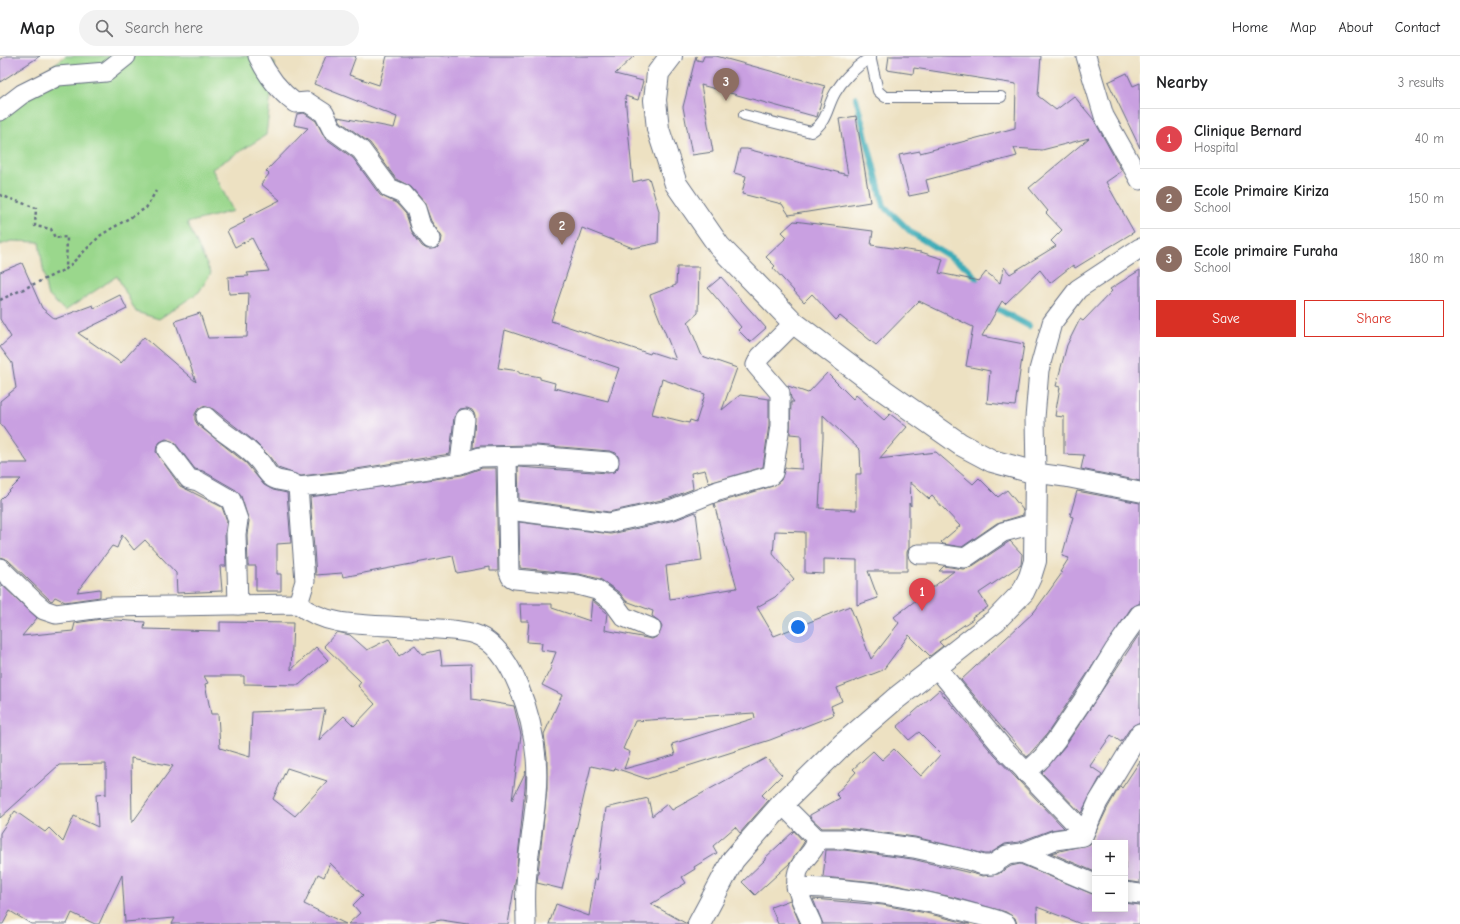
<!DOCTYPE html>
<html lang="en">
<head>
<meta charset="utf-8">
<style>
  :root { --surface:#fff; --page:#f2f2f2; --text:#202124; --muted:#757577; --line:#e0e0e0; --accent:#d93025 }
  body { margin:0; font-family:"Comic Neue",sans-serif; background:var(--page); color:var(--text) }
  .controls { position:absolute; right:12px; bottom:12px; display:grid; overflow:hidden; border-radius:0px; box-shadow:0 2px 10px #0003 }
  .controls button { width:36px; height:36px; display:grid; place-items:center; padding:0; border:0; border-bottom:1px solid var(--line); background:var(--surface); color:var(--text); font:20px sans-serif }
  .you { position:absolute; left:798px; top:571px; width:14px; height:14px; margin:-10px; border:3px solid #fff; border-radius:50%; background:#1a73e8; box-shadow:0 0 0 6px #1a73e833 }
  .badge { display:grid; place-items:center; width:26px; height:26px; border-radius:50%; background:var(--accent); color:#fff; font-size:13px; font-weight:700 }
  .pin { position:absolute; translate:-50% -33px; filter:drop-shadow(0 1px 2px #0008) }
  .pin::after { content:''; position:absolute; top:21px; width:14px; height:12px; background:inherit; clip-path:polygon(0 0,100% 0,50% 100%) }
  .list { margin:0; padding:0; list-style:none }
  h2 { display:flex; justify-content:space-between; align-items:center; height:52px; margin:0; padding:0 16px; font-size:17px }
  h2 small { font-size:13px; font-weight:400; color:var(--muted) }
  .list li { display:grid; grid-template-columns:26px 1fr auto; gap:12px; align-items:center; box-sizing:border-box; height:60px; padding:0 16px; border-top:1px solid var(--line) }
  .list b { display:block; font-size:15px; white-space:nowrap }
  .list p { margin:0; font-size:13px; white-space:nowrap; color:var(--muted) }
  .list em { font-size:13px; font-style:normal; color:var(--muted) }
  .actions { display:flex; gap:8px; padding:12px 16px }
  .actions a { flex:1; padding:9px 0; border:1px solid var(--accent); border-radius:0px; text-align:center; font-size:14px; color:var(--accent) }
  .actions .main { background:var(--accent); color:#fff }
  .icon { flex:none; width:22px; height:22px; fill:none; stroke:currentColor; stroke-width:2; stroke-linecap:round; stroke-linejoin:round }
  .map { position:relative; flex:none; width:1140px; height:868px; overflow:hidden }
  header { display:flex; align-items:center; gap:24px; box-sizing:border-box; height:56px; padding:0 20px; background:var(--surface); border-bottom:1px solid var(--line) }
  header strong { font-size:19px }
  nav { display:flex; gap:22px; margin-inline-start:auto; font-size:14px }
  .search { width:280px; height:36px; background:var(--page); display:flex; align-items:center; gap:10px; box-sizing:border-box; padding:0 14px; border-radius:22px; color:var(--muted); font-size:15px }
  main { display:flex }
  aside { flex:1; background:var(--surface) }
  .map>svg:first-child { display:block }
  .green { fill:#9ad78c; stroke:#5a8375 }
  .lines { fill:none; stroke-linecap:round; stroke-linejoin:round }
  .stream { stroke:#3cacb7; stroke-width:6 }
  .building { fill:#c9a0e1; fill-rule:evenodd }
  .service-casing { stroke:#646d81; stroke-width:12 }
  .minor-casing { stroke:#646d81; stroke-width:21 }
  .tertiary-casing { stroke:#646d81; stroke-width:24 }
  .path { stroke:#646d81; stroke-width:2.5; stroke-dasharray:3 3; stroke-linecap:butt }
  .service { stroke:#fff; stroke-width:10 }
  .minor { stroke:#fff; stroke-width:19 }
  .tertiary { stroke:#fff; stroke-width:22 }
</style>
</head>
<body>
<header>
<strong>Map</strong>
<div class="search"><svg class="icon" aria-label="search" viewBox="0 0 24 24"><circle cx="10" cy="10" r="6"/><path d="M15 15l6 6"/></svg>Search here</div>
<nav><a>Home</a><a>Map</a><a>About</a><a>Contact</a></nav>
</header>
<main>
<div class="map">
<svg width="1140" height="868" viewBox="0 0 1140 868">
  <rect width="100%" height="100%" fill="#fdfcf7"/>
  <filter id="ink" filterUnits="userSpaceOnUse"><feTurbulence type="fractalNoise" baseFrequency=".025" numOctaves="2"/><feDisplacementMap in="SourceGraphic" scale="8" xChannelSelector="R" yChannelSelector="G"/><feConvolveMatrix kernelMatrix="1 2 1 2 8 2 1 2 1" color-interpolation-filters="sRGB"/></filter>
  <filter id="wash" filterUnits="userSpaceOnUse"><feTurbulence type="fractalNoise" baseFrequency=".012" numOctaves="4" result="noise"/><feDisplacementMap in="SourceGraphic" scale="16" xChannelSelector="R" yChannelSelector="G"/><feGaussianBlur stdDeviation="0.9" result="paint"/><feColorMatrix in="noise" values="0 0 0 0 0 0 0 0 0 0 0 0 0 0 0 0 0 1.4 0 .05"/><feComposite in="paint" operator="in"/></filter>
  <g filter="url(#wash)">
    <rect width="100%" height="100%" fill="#ede1c2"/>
    <path class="green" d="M66,0h196l13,7 -9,72 -54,34 21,42 -46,12 24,50 -12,19 -40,27 -23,-7 -19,-36 -52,35 -18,-17 -8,-52 -28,-1 -11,4v-143z"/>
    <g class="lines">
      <g class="stream">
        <path d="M856,42l28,108 28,27 56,35 15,19"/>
        <path d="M993,247l5,6 31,17"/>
      </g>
    </g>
    <g id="blocks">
      <g class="building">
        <path d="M6,0h34l-40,26v-22z"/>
        <path d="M326,0h30l-7,19 30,10 8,-29h247l-19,18 28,7 -5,19 -13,-4 8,86 16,-4 10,33 -1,32 -25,5 -51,-20 -31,93 99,33 1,-2 25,8 -26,-65 26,-10 1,-18h22l-1,46 -10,9 14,34 35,12 -15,42 18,-15 29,4v26l-6,42 -54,16 -4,-13 -14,3 2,16 -23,9 -61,14 -90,-12 -1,-33 90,6 6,-1 4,-4 1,-10 -3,-5 -6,-2 -74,-6 -56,1 -7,2 2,-33 -3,-5 -5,-2 -7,1 -6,8 -4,37 -106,17 -43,5 -23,-8 -9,-12 -15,-15 -41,-32 -10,-3 -5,3 -3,5v6l3,5 48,38 18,22 9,5 14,3 4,50 -14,1v30h4v17h-25v-25h-8l-1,-31 2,-14 -8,-25 -5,-6 -33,-19 -8,-2 -20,-26 -9,-4 -6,3 -3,4 -1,6 24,34 42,21 5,14 -2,13 1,32h-6l2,25 -45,2 -1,-20 -31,-33 -11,10 -12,-15 -5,13 -5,-2 -35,46 23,-3v8l-35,5 -10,-5 -3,4 -2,-1 -42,-40 -8,-3v-57l21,-21h-21v-16h28l-28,-40v-22l16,-13 -4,-25 -12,-16 11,-10 -11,-18v-47l22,-9 20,45 13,11 38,-14 1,3 26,-13 7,14 -49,24 43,30 23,-26 52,45 -21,-61 25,-8 8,25 39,-1 2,-44 -20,1 -1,-17 21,-1 -2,-3 22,-2 -17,-33 -17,9 -8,-16 18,-9 -2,-3 37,-19 -19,-16 8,-10 -3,-3 42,-43 -14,-3 3,-11 7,-1 12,8 9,17 28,20 27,37 16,8 10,11 6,18 10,14 5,3 10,-1 4,-5 1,-6 -11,-16 -7,-19 -13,-15 -15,-8 -26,-36 -29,-21 -3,-5 56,11 3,-11 -83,-33zM505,274l114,38 -11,33 -54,-13 1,-5 -15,-4v-2l-21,-4v-2l-21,-3zM662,323l43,15 -9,28 -6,-2 -1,3 -37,-9z"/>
        <path d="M696,0l1,4 5,1 2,-5h12l109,30 -8,31 -116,-32 12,67 -21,3 -9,-48z"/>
        <path d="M889,0h152l-3,40 18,14 18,-14 20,24 28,51 -16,11 28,50 -59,36 -2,-3 -23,18 -10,-13 -35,34 -3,-3 -20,35 42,8 -9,62 -28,-3 3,-32 -24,-5 7,-39 -54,-26 -43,44 -36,-29 -4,4 -24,-26 -8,8 -31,-34 2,-2 -9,-9 21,-20 -5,-5 12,-11 79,10 -2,14 50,7 22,7 -4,14 40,8 7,-9 14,11 4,-16 6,7 46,-28 -5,-5 11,-11 -16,-17 2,-2 -19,-23 60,-50 -47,12 -28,-2 3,8 -91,24 3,12 -20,4 -10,-41 21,-4v2l95,-25 1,-44 -102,-16 -1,6 -26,-4z"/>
        <path d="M1127,17l6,13 7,-3v65l-32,-66z"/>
        <path d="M856,60l14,86 -81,13 -7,-11 -40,-10 4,-18 -12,-3 6,-24h7l101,26 -9,-56z"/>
        <path d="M1140,214v211l-59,-12 3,-14 -20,-1v-37l-9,-1 5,-29 -4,-1 11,-41 13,-26 3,2 29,-30 -2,-2z"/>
        <path d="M721,221l45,51 -16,14 -12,-12 3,-3 -33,-39z"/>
        <path d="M827,317l26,26 3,-4 28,25 6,-6 17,13 -28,32 57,-7 37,32 6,-6 19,19 9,-7 16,20v5l-26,8 -35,24 -19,-3 -2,-2 19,-16 -28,-30 -3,3 -19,-17 1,24 -2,-3v45l-2,4v19h-39l10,27 -21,7v-45l-33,-1v15l-19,-1v-41l-30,-1 -2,23 21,25 -19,18 -18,10 17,29 76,-30 21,53 28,-36 -5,-6 60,-46h-15l5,-5 19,3 8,-2 39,-26 12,13 -1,11 -42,28 9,14 -16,10 1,2 -34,23 4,4 -13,10 -21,-21 -26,35 -46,18 5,13 -11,5 3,9 -64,25 -123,39 -32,-11 -1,3 -23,-5 -29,123 -25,-6 10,-94v-32l-3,-23 18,-39 -20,-10 10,-19 -1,-1 5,-13 -15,-2 1,-7 -15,-1 2,-21h-8l-1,-17h32v4l38,13 2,-21 15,13 -2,17 47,9 6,-3 4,-9 -3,-6 -7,-5 1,-5 -27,-10 -6,-8 -20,-14 -21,-5 -59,-6 -1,-46 92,12 64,-14 21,-8 6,49 -36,5 4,33 67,-11 -23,-84 59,-18 8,-6 4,-12 17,1 -1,-34 -11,-1 1,-32h3l-3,-4 -3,-12 20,7zM823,359l37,35 1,24h-5v36l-37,-2 4,-70zM754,657l1,5 -83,26 3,11 -51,14 6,-17 -7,-3 12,-28z"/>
        <path d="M482,412h14l2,103h-8v-4l-33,6 -4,-17 -110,21 -1,-4 -26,2 -6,-78 152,-22z"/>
        <path d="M1077,435l63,12v100l-9,5 -84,126 -20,23 -66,-77 73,-68 28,-39 -2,-1 9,-14 -7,-2 11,-39 -3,-1z"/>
        <path d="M0,527l37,35 -15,18 51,-5 2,-8 26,-4 44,3 -1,7 76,2v-9l73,1 -2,47 25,-23 12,13 -29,25 -55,-1v-8h-40l4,7 -3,1 6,30h7l2,34 30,9 2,-45 73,-3 -6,31 25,-24 10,10 21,-22 -17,-18 3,-4 -37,-36 13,-14 13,3 17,15 22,-11 10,17 16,-11 7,9 18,-4 2,15 29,-1 1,35 42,7 7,29 -9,65 14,-29 -1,17 -9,89 -8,47h-41l-26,-4 -21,4h-72l12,-11 -7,-8 10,-10 -33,-32 -6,14 -6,-3 -14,30 42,20h-174l3,-6 -50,4 -3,-47 -23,49h-4l-23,-11 -5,11h-36l-21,-13 -7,13h-3v-91l15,-22 30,21 4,-4 14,14 11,-26 24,11 -2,-32 10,-1v-30l-47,1 -59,53zM131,702l42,8 -41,57zM287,712l40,13 -32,35 -22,-17z"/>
        <path d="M1140,577v89l-9,5 -10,15 -10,-7 -21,31 12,8 -21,39 -39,-40 23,-27z"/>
        <path d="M939,634l56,66 69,72 -13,2 -32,12 -14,2 -16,10h-4l-70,-17 -69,-9h-24l-12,-11v-2l30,-17 -4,-4 20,-22 -3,-3 20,-18 9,9 12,-11 27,27 20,-22 -22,-22 -10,8 -12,-13z"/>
        <path d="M766,702l16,17 -20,20 6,6 -28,32 -5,-6 -22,19 4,7 -23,14 1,2 -13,8 4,6 -35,21 36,20h-138l7,-20 33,12 6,-37 2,1 9,-72 42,-10 4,18 15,-12 5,6z"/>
        <path d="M1140,705v122l-15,-2v-38h-30v29l-44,-19 39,-9 18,-37 12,-21 2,2z"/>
        <path d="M794,775l10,11 -1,2 -13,19 -35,32 -13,-13 23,-22v-2z"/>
        <path d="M826,794h18l68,9 71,17 15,-2 13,-8 9,-2 75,31v14h30v-6l15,2v19h-59l-44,-17 1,17h-21l-2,-6 -9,-6 -54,-15 -66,-14 -63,-6z"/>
        <path d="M813,843l70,6 43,8 44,11h-147z"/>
        <path d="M790,844l10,24h-22l-7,-17z"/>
      </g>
    </g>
  </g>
  <g filter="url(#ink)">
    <use href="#blocks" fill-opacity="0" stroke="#646d81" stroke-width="1"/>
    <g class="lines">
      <defs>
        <g id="service">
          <path d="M870,0l8,35 7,6h116"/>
          <path d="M744,59l67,17c17,-11 15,-23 24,-39 9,-16 21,-26 36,-36"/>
        </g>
        <g id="minor">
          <path d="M258,0c9,19 20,34 37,47l12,-1 17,11 8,16 29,21 28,38 14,6 13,15 5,17 10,13"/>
          <path d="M1086,0l18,60 36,64"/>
          <path d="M0,55l22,-17 36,-18 48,-4 20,-16"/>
          <path d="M1140,192l-62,41 -26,34 -13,47 -4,48 1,55 29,4 75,15"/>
          <path d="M206,361c16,17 39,27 53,44 5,5 7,13 14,17 8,5 16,1 25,9"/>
          <path d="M167,394l22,29 9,2 33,19 7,20 -2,14 2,71"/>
          <path d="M507,400l2,116 2,5 4,2 63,6 19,5 16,12 11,15 27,11"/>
          <path d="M460,408l5,-45"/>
          <path d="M509,454l100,13 64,-14 45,-18 52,-15 3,-3 7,-47v-33l-24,-28 4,-8 34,-34"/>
          <path d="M918,498h19l28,4 38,-26 33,-9"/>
          <path d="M0,512l36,35 8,7 12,4 53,-7 189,-3c29,24 71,20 107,23 21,2 50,1 69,7 40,13 59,87 62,124 4,40 -8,86 -10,127 -1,13 0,26 0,39"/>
          <path d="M298,548l7,-23 -7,-94 47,-5 115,-18 20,-7 55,-1 74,6"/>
          <path d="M936,611l67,81 71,74 9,14 15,-34 42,-69"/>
          <path d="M1026,717l16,-15 14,-18 34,-50 25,-41 25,-35"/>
          <path d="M782,748l35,35c-2,12 -10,16 -16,26 -12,18 4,42 11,59"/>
          <path d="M817,783h28l69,9 54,12 15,5h9l15,-10 15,-2 33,-13 28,-4"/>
          <path d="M1022,797l73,31"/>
          <path d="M796,831c59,1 119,10 175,26 11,3 25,5 35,11"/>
          <path d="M1125,836l15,2"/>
        </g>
        <path id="tertiary" d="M671,0l-13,17 -3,27 3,29 18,55 43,62 75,77 82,62 84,59 32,17 44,12 -1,88 -5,16 -7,15 -27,28 -102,80 -51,44 -61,60 -49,56 -34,64"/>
      </defs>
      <use href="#service" class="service-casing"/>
      <use href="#minor" class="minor-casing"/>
      <use href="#tertiary" class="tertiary-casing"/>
      <g class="path">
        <path d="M0,139l36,13 -1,18 16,3 4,9 12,-1 -1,32"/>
        <path d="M0,244l66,-31 35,-34 45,-27 10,-17"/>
      </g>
      <use href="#service" class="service"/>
      <use href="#minor" class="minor"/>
      <use href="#tertiary" class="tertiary"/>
    </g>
  </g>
</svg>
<div class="controls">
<button>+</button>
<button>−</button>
</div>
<div class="you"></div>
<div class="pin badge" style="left:922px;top:555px;background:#e0444e">1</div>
<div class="pin badge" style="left:562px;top:189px;background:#8d6e63">2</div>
<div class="pin badge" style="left:726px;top:45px;background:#8d6e63">3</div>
</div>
<aside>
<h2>Nearby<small>3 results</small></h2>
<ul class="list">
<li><span class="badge" style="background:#e0444e">1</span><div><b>Clinique Bernard</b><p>Hospital</p></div><em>40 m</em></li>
<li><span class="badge" style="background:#8d6e63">2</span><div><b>Ecole Primaire Kiriza</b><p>School</p></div><em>150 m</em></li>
<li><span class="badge" style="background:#8d6e63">3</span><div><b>Ecole primaire Furaha</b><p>School</p></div><em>180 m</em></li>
</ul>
<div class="actions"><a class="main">Save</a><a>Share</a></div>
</aside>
</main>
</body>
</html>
